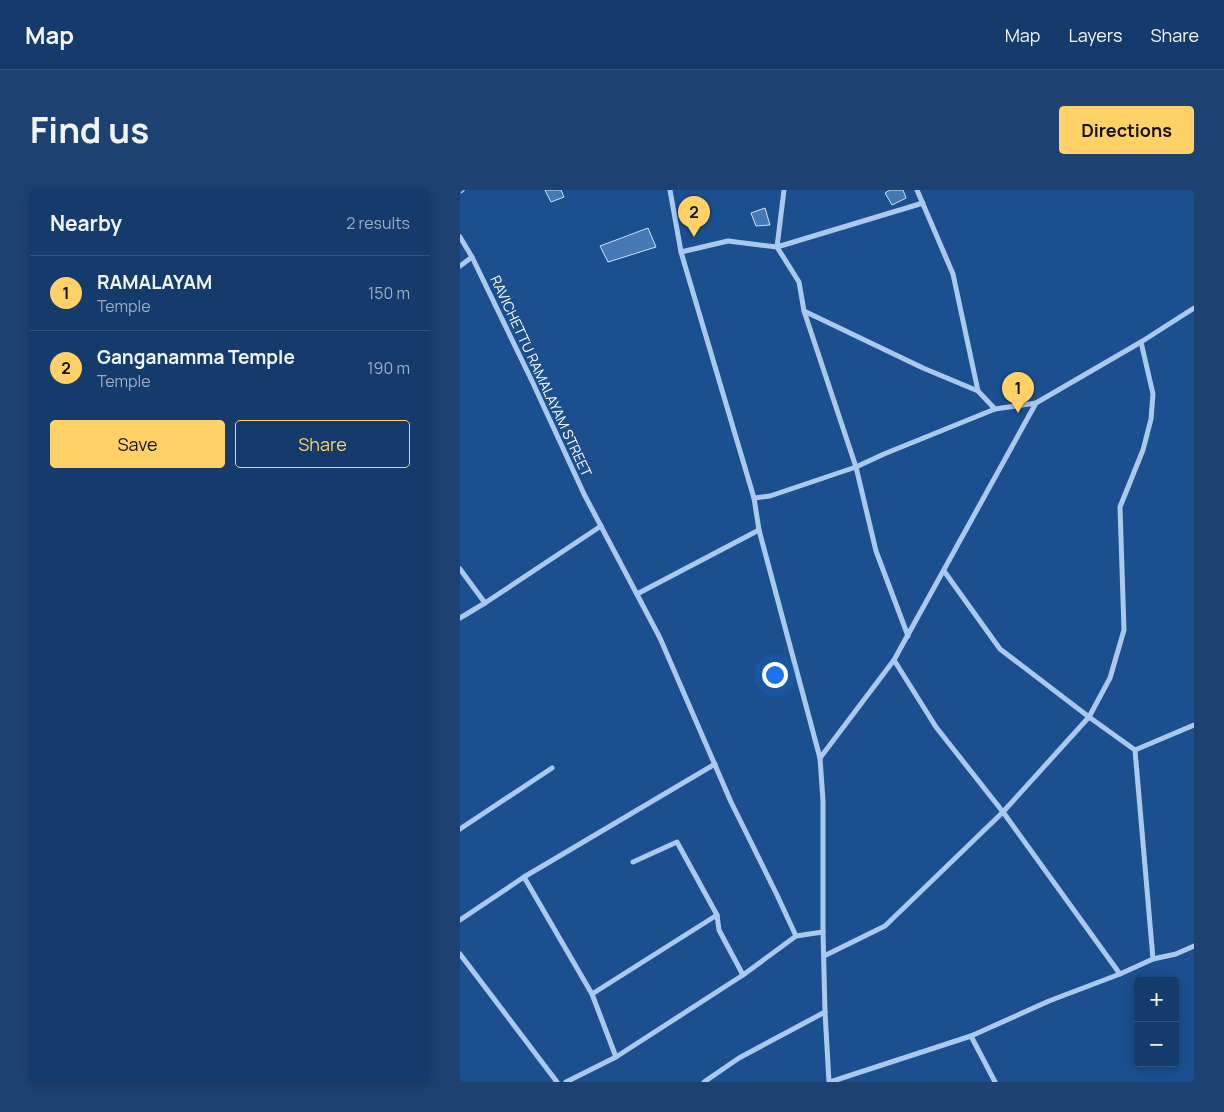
<!DOCTYPE html>
<html lang="en">
<head>
<meta charset="utf-8">
<style>
  :root { --surface:#143b6b; --page:#1d4271; --text:#f1f3f6; --muted:#9dadc1; --line:#33557e; --accent:#ffd166 }
  body { margin:0; font-family:Manrope,sans-serif; background:var(--page); color:var(--text) }
  .controls { position:absolute; right:15px; bottom:15px; display:grid; overflow:hidden; border-radius:5px; box-shadow:0 2px 12px #0003 }
  .controls button { width:45px; height:45px; display:grid; place-items:center; padding:0; border:0; border-bottom:1px solid var(--line); background:var(--surface); color:var(--text); font:25px sans-serif }
  .you { position:absolute; left:314px; top:484px; width:18px; height:18px; margin:-12px; border:4px solid #fff; border-radius:50%; background:#1a73e8; box-shadow:0 0 0 8px #1a73e833 }
  .badge { display:grid; place-items:center; width:32px; height:32px; border-radius:50%; background:var(--accent); color:#111; font-size:16px; font-weight:700 }
  .pin { position:absolute; translate:-50% -41px; filter:drop-shadow(0 1px 2px #0008) }
  .pin::after { content:''; position:absolute; top:26px; width:18px; height:15px; background:inherit; clip-path:polygon(0 0,100% 0,50% 100%) }
  .list { margin:0; padding:0; list-style:none }
  h2 { display:flex; justify-content:space-between; align-items:center; height:65px; margin:0; padding:0 20px; font-size:21px }
  h2 small { font-size:16px; font-weight:400; color:var(--muted) }
  .list li { display:grid; grid-template-columns:32px 1fr auto; gap:15px; align-items:center; box-sizing:border-box; height:75px; padding:0 20px; border-top:1px solid var(--line) }
  .list b { display:block; font-size:19px; white-space:nowrap }
  .list p { margin:0; font-size:16px; white-space:nowrap; color:var(--muted) }
  .list em { font-size:16px; font-style:normal; color:var(--muted) }
  .actions { display:flex; gap:10px; padding:15px 20px }
  .actions a { flex:1; padding:11px 0; border:1px solid var(--accent); border-radius:5px; text-align:center; font-size:18px; color:var(--accent) }
  .actions .main { background:var(--accent); color:#111 }
  .map { position:relative; flex:none; width:734px; height:892px; overflow:hidden; border-radius:5px }
  header { display:flex; align-items:center; gap:30px; box-sizing:border-box; height:70px; padding:0 25px; background:var(--surface); border-bottom:1px solid var(--line) }
  header strong { font-size:24px }
  nav { display:flex; gap:28px; margin-inline-start:auto; font-size:18px }
  .intro { display:flex; align-items:center; justify-content:space-between; box-sizing:border-box; height:120px; padding:0 30px }
  h1 { margin:0; font-size:35px }
  .button { padding:12px 22px; border-radius:5px; background:var(--accent); color:#111; font-size:18px; font-weight:700 }
  main { display:flex; gap:30px; padding:0 30px }
  aside { flex:1; background:var(--surface); border-radius:5px; box-shadow:0 2px 12px #0003 }
  .map>svg:first-child { display:block }
  .building { fill:#4478b7; stroke:#cfe3fa }
  .lines { fill:none; stroke-linecap:round; stroke-linejoin:round }
  .minor { stroke:#a9c9ee; stroke-width:5 }
  .labels { text-anchor:middle; stroke-width:4.5; stroke-linejoin:round; paint-order:stroke }
  .street-label { font-size:14px; fill:#fff; stroke:#1b4f8f }
</style>
</head>
<body>
<header>
<strong>Map</strong>
<nav><a>Map</a><a>Layers</a><a>Share</a></nav>
</header>
<div class="intro"><h1>Find us</h1><a class="button">Directions</a></div>
<main>
<aside>
<h2>Nearby<small>2 results</small></h2>
<ul class="list">
<li><span class="badge">1</span><div><b>RAMALAYAM</b><p>Temple</p></div><em>150 m</em></li>
<li><span class="badge">2</span><div><b>Ganganamma Temple</b><p>Temple</p></div><em>190 m</em></li>
</ul>
<div class="actions"><a class="main">Save</a><a>Share</a></div>
</aside>
<div class="map">
<svg width="734" height="892" viewBox="0 0 734 892">
  <rect width="100%" height="100%" fill="#1b4f8f"/>
  <g class="building">
    <path d="M85,0h16l3,7 -13,5z"/>
    <path d="M430,0h13l3,8 -14,7 -7,-12z"/>
    <path d="M305,18l5,17 -14,1 -5,-13z"/>
    <path d="M188,38l8,19 -48,15 -8,-16z"/>
  </g>
  <g class="lines">
    <g class="minor">
      <path d="M210,0l11,62 73,246 5,32 61,228 3,43v131l2,80 4,70"/>
      <path d="M324,0l-7,57 146,-44"/>
      <path d="M457,0l36,84 25,117"/>
      <path d="M0,1l2,-1"/>
      <path d="M0,47l12,20 60,124 52,113 76,144 71,164 46,93 19,41"/>
      <path d="M221,62l47,-11 49,6 22,35 5,29 119,57 55,23 17,18"/>
      <path d="M0,76l12,-9"/>
      <path d="M344,121l52,156 20,84 32,85"/>
      <path d="M294,308l16,-2 86,-29 28,-13 111,-45 41,-6"/>
      <path d="M0,379l25,34 116,-77"/>
      <path d="M484,381l56,78 89,68 46,33 18,209"/>
      <path d="M177,404l122,-64"/>
      <path d="M0,428l25,-15"/>
      <path d="M434,470l42,67 67,85 117,162"/>
      <path d="M675,560l59,-25"/>
      <path d="M360,568l74,-98 142,-257 105,-61 53,-34"/>
      <path d="M0,639l92,-61"/>
      <path d="M173,672l44,-20 40,73 2,15 24,45"/>
      <path d="M64,687l68,117 24,63"/>
      <path d="M0,730l64,-43 191,-113"/>
      <path d="M0,764l97,128"/>
      <path d="M364,766l61,-30 118,-114 86,-95 21,-39 14,-48 -4,-123 23,-57 8,-31 2,-25 -12,-52"/>
      <path d="M132,804l125,-79"/>
      <path d="M511,846l24,46"/>
      <path d="M106,892l50,-25 127,-82 53,-39 27,-4"/>
      <path d="M244,892l35,-24 86,-46"/>
      <path d="M370,892l141,-46 78,-35 71,-27 33,-15 23,-5 18,-8"/>
    </g>
  </g>
  <g class="labels">
    <g class="street-label">
      <text transform="translate(81 186) rotate(65)" y="5">RAVICHETTU RAMALAYAM STREET</text>
    </g>
  </g>
</svg>
<div class="controls">
<button>+</button>
<button>−</button>
</div>
<div class="you"></div>
<div class="pin badge" style="left:558px;top:223px">1</div>
<div class="pin badge" style="left:234px;top:47px">2</div>
</div>
</main>
</body>
</html>
